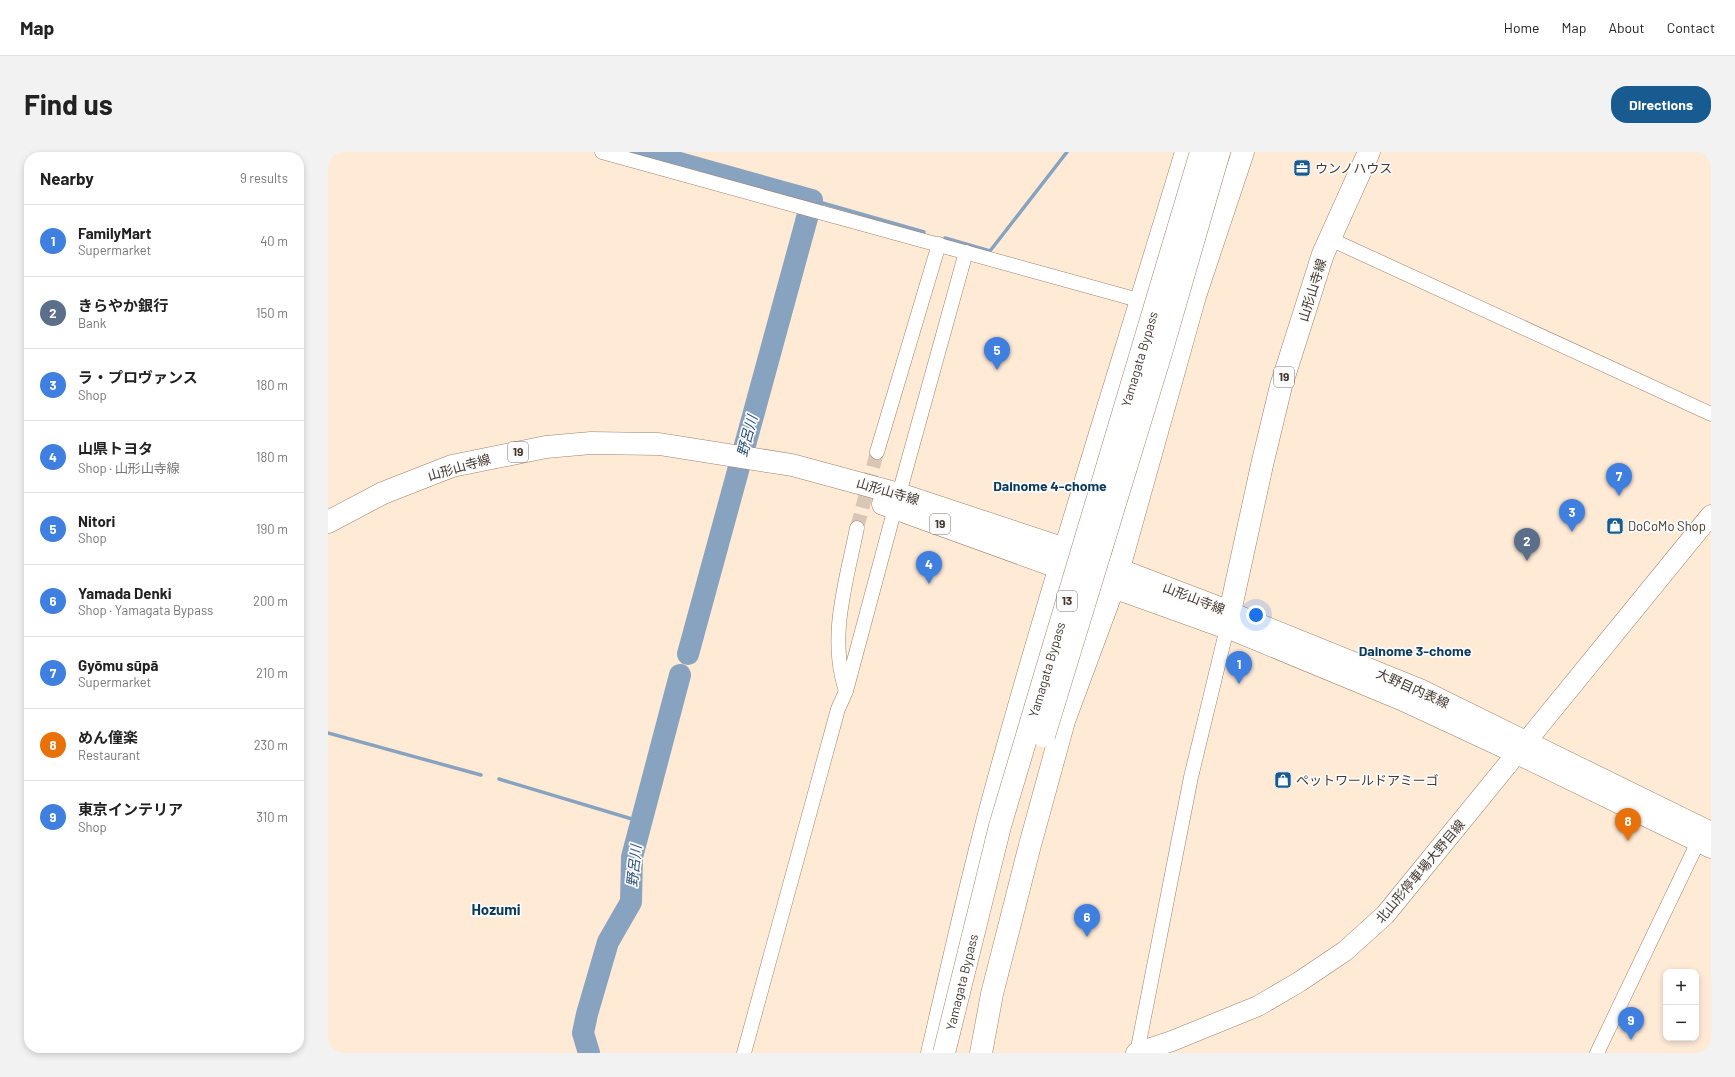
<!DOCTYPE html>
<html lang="en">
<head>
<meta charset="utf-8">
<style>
  :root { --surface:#fff; --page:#f2f2f2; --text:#222; --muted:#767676; --line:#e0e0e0; --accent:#185b90 }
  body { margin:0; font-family:Barlow,"Noto Sans JP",sans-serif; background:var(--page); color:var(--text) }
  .controls { position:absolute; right:12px; bottom:12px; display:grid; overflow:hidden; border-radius:8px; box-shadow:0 2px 6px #0003 }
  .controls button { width:36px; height:36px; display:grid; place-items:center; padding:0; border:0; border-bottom:1px solid var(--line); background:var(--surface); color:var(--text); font:20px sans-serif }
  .you { position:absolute; left:928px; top:463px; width:14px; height:14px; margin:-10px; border:3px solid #fff; border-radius:50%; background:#1a73e8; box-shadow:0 0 0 6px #1a73e833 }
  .badge { display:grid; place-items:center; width:26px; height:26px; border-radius:50%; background:var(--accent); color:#fff; font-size:13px; font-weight:700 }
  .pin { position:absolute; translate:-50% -33px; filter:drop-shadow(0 1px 2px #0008) }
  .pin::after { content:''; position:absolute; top:21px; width:14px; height:12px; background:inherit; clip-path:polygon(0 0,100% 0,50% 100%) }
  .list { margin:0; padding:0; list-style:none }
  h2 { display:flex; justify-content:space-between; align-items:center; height:52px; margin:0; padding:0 16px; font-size:17px }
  h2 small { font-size:13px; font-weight:400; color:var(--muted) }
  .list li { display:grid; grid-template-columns:26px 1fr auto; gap:12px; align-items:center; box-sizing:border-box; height:72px; padding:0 16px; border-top:1px solid var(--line) }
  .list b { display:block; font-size:15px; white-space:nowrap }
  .list p { margin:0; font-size:13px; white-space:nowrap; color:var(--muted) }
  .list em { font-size:13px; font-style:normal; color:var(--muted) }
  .map { position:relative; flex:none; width:1383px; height:901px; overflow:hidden; border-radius:16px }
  header { display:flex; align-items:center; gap:24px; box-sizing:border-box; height:56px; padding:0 20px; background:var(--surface); border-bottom:1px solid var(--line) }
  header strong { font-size:19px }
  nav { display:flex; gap:22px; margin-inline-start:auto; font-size:14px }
  .intro { display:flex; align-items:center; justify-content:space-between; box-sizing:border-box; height:96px; padding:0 24px }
  h1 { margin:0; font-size:28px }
  .button { padding:10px 18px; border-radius:16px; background:var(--accent); color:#fff; font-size:14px; font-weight:700 }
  main { display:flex; gap:24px; padding:0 24px }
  aside { flex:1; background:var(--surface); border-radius:16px; box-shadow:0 2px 6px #0003 }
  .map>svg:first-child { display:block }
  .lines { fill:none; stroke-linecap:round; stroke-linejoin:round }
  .stream { stroke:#88a3bf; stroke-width:3.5 }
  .river { stroke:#88a3bf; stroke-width:22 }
  .street-tunnel { stroke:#d9c6b5; stroke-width:14; stroke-dasharray:14 7; stroke-linecap:butt }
  .street-casing { stroke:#9b836d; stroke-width:15 }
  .secondary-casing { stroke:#9b836d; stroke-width:21 }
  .primary-casing { stroke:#9b836d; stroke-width:23 }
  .highway-casing { stroke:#9b836d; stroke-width:23 }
  .street { stroke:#fff; stroke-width:14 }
  .secondary { stroke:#fff; stroke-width:20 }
  .primary { stroke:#fff; stroke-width:22 }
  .highway { stroke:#fff; stroke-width:22 }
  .highway-bridge-casing { stroke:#9b836d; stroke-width:23; stroke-linecap:butt }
  .highway-bridge { stroke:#fff; stroke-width:22 }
  .labels { text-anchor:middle; stroke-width:3.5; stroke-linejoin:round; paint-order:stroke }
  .shield { fill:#fbfbfb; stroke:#7a726c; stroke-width:1 }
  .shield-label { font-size:12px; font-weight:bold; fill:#43382f }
  .poi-label { font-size:13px; fill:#43382f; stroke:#fbfbfb; text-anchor:start }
  .street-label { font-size:13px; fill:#43382f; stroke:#fbfbfb }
  .water-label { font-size:14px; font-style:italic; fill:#285078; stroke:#fbfbfb }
  .neighbourhood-label { font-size:14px; font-weight:bold; fill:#0b3a5e; stroke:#fbfbfb }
  .quarter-label { font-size:15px; font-weight:bold; fill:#0b3a5e; stroke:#fbfbfb }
</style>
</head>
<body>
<header>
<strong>Map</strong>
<nav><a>Home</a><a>Map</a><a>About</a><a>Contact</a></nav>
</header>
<div class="intro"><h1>Find us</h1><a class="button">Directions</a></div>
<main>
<aside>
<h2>Nearby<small>9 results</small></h2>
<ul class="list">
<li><span class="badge" style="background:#3f7fe0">1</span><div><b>FamilyMart</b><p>Supermarket</p></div><em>40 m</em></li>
<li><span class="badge" style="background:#5c6f8a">2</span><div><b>きらやか銀行</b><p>Bank</p></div><em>150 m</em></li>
<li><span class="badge" style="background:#3f7fe0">3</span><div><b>ラ・プロヴァンス</b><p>Shop</p></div><em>180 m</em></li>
<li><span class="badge" style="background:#3f7fe0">4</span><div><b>山県トヨタ</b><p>Shop · 山形山寺線</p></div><em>180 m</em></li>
<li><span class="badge" style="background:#3f7fe0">5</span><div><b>Nitori</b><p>Shop</p></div><em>190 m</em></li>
<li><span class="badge" style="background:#3f7fe0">6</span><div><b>Yamada Denki</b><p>Shop · Yamagata Bypass</p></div><em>200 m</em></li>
<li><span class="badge" style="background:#3f7fe0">7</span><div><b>Gyōmu sūpā</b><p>Supermarket</p></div><em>210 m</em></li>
<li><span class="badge" style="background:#e8710a">8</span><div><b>めん僮楽</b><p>Restaurant</p></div><em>230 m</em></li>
<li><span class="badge" style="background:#3f7fe0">9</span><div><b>東京インテリア</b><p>Shop</p></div><em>310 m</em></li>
</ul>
</aside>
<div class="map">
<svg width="1383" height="901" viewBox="0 0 1383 901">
  <rect width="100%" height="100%" fill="#ffead6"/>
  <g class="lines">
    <g class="stream">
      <path d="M484,48l112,32"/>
      <path d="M617,86l45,13 77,-99"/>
      <path d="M0,581l153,42"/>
      <path d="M171,627l143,43"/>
    </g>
    <g class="river">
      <path d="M312,0l172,48"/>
      <path d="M360,502l119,-436"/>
      <path d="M261,901l-6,-20 4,-19 21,-72 23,-40 1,-45 48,-182"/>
    </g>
    <path class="street-tunnel" d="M529,376l20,-76"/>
    <defs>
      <g id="street">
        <path d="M274,0l540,149"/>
        <path d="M1002,87l381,175"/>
        <path d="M549,300l62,-208"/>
        <path d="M571,342l67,-242"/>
        <path d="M518,539c-18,-54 0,-108 11,-163"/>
        <path d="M416,901l94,-344 8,-18 49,-183"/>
        <path d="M809,901l54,-276 36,-149"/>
        <path d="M1269,901l101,-211"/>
      </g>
      <g id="secondary">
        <path d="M902,460l190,77 291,143"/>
        <path d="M899,476l174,72 116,54 194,94"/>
        <path d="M808,901l36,-12 86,-35 41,-24 46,-31 40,-36 326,-400"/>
      </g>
      <g id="primary">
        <path d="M555,352l344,124"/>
        <path d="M0,370l55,-29 69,-27 94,-19 45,-4 68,1 133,21 107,29 166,55 165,63 32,-147 19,-79 42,-132 46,-102"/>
      </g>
      <g id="highway">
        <path d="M604,901c23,-99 45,-199 73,-297 56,-203 121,-403 181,-604"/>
        <path d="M653,901l11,-59 38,-149 34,-124 50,-135 81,-290 48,-144"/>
      </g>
    </defs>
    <use href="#street" class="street-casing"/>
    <use href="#secondary" class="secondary-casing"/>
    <use href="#primary" class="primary-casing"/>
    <use href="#highway" class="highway-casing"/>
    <use href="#street" class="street"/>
    <use href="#secondary" class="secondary"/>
    <use href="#primary" class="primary"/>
    <use href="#highway" class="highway"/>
    <defs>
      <g id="highway-bridge">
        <path d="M716,584l117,-383 58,-201"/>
        <path id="s1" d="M616,901l56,-227 201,-674"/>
      </g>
    </defs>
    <use href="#highway-bridge" class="highway-bridge-casing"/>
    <use href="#highway-bridge" class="highway-bridge"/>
  </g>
  <defs>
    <symbol id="office-square" viewBox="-11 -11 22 22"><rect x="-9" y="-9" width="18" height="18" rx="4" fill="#185b90" stroke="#fbfbfb"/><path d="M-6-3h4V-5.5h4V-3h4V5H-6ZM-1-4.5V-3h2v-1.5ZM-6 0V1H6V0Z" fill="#fff"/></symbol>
    <symbol id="shop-square" viewBox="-11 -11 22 22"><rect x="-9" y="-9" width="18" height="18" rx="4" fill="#185b90" stroke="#fbfbfb"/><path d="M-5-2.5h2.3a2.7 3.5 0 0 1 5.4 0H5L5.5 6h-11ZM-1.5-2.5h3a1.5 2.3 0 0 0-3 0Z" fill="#fff"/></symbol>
  </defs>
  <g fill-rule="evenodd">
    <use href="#office-square" x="964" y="6" width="20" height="20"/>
    <use href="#shop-square" x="1277" y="364" width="20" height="20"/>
    <use href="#shop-square" x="945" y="618" width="20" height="20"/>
  </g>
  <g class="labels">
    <g class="shield">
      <rect x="946" y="215" width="20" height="20" rx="3"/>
      <rect x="180" y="290" width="20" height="20" rx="3"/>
      <rect x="602" y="362" width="20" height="20" rx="3"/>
      <rect x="729" y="439" width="20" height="20" rx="3"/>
    </g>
    <g class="shield-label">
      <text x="956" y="229">19</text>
      <text x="190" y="304">19</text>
      <text x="612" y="376">19</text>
      <text x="739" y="453">13</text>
    </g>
    <g class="poi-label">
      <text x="987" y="21">ウンノハウス</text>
      <text x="1300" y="379">DoCoMo Shop</text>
      <text x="968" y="633">ペットワールドアミーゴ</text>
    </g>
    <g class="street-label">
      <text transform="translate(984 138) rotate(-73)" y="5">山形山寺線</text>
      <text dy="5" stroke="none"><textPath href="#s1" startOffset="721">Yamagata Bypass</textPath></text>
      <text transform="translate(131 315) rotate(-16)" y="5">山形山寺線</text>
      <text transform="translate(560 339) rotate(16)" y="5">山形山寺線</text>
      <text transform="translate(866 446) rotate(21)" y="5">山形山寺線</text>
      <text dy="5" stroke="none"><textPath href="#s1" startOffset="397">Yamagata Bypass</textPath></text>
      <text transform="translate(1085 536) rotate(24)" y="5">大野目内表線</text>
      <text transform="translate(1092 719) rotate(-50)" y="5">北山形停車場大野目線</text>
      <text dy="5" stroke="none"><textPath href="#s1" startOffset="73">Yamagata Bypass</textPath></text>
    </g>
    <g class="water-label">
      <text transform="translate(419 284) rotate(-75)" y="5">野呂川</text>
      <text transform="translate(306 714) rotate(-84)" y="5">野呂川</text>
    </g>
    <g class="neighbourhood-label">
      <text x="722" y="339">Dainome 4-chome</text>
      <text x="1087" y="504">Dainome 3-chome</text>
    </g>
    <g class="quarter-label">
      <text x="168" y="763">Hozumi</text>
    </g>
  </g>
</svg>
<div class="controls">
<button>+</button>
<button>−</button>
</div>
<div class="you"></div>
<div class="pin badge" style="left:911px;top:532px;background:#3f7fe0">1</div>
<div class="pin badge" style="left:1199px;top:409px;background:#5c6f8a">2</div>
<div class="pin badge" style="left:1244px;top:380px;background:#3f7fe0">3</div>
<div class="pin badge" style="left:601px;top:432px;background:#3f7fe0">4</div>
<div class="pin badge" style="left:669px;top:218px;background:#3f7fe0">5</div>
<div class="pin badge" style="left:759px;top:785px;background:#3f7fe0">6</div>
<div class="pin badge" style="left:1291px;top:344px;background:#3f7fe0">7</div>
<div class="pin badge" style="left:1300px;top:689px;background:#e8710a">8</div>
<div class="pin badge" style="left:1303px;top:888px;background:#3f7fe0">9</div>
</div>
</main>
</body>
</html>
